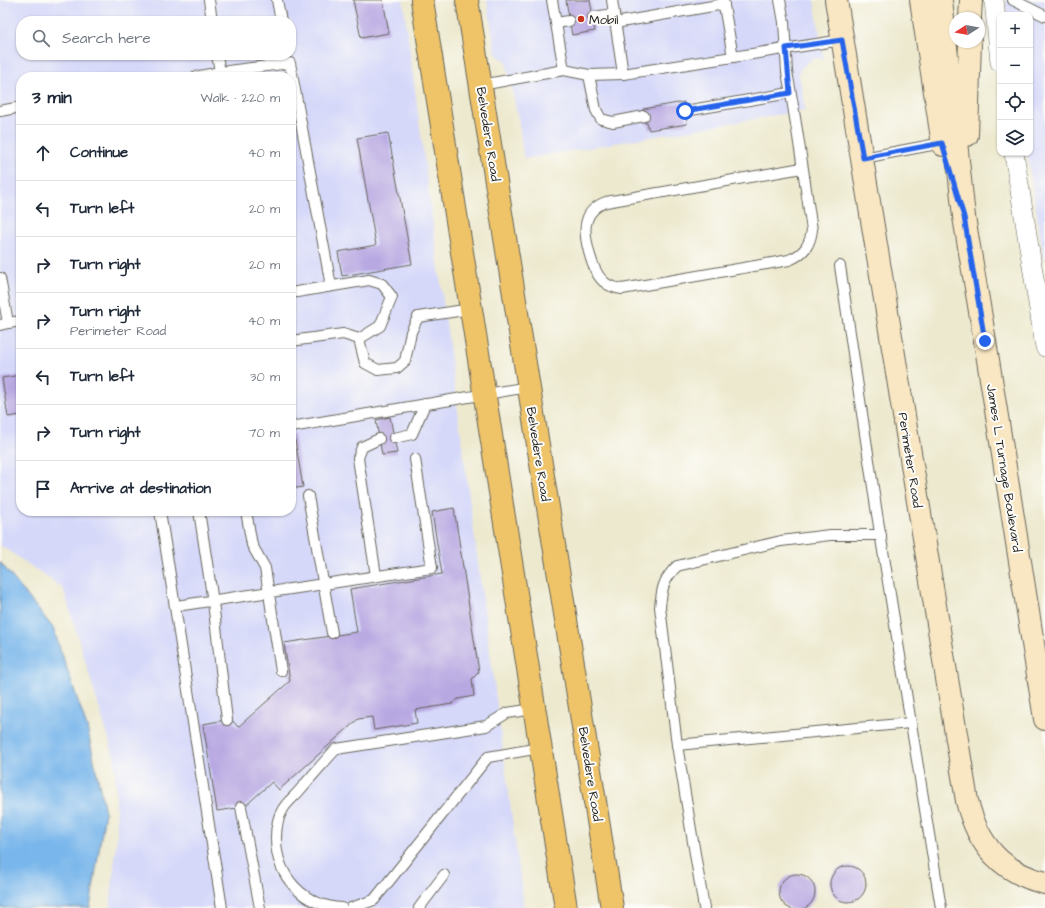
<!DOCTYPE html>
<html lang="en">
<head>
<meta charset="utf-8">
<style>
  :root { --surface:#fff; --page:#f2f2f3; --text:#1f2937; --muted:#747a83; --line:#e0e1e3 }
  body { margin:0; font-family:"Architects Daughter",sans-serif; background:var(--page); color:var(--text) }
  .controls { position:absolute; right:12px; top:12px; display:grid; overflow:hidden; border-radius:8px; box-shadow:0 1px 3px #0004 }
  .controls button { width:36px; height:36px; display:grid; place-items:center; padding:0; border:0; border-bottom:1px solid var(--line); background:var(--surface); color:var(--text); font:20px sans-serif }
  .compass { position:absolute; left:949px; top:12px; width:36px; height:36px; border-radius:50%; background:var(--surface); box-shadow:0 1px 3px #0004; rotate:259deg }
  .stop { position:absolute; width:12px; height:12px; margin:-9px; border:3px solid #2563eb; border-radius:50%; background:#fff }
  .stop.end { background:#2563eb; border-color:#fff; box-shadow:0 1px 4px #0008 }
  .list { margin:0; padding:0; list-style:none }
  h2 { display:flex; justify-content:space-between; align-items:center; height:52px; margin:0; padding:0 16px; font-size:17px }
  h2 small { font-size:13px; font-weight:400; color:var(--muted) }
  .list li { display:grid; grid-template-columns:26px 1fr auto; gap:12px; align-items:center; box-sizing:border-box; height:56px; padding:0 16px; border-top:1px solid var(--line) }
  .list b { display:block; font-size:15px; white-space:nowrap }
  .list p { margin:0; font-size:13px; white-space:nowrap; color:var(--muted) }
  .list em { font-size:13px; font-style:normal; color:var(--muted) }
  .icon { flex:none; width:22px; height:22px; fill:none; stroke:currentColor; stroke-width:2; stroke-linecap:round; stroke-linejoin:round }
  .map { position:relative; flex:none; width:1045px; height:908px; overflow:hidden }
  .search { position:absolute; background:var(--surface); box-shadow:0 1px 3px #0004; left:16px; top:16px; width:280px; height:44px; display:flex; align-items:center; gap:10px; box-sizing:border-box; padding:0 14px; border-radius:16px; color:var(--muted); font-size:15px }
  .panel { position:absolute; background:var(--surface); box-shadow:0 1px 3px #0004; left:16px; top:72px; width:280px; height:444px; border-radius:16px }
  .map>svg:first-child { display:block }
  .built { fill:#d5d8f9; fill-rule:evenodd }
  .water { fill:#78b6eb; stroke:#4a6984 }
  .building { fill:#b8a8e2 }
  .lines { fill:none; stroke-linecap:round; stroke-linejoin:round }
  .lane-casing { stroke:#65645b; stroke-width:12 }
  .street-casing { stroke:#65645b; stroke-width:20 }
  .secondary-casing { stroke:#65645b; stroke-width:24 }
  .primary-casing { stroke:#65645b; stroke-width:24 }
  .lane { stroke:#fff; stroke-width:10 }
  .street { stroke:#fff; stroke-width:19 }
  .secondary { stroke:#f9e7c3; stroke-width:22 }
  .primary { stroke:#efc469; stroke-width:22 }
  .route { stroke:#2563eb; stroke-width:5 }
  .poi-dot { fill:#c8321e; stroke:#fdfcf7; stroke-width:1.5 }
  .labels { text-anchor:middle; stroke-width:4; stroke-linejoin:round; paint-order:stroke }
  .poi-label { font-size:13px; fill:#1c1c1c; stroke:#fdfcf7; text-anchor:start }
  .street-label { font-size:13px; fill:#1c1c1c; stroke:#fdfcf7 }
</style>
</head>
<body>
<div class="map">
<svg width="1045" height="908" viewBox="0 0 1045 908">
  <rect width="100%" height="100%" fill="#fdfcf7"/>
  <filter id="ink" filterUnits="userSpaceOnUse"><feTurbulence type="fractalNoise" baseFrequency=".025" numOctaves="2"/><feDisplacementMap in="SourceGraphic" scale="8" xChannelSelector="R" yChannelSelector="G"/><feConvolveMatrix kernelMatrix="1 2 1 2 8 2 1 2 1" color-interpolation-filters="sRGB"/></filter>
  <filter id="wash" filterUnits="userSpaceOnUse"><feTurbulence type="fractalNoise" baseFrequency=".012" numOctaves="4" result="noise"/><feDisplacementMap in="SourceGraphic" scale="16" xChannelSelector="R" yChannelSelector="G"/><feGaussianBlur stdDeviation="0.9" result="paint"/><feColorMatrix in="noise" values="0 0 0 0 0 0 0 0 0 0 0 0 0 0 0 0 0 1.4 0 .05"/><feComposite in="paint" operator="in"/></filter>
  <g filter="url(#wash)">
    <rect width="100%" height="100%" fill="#ede9cf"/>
    <g class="built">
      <path d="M0,0h403l121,908h-414l7,-73 -2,-75 -52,-172 -63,-43zM21,21h270v34h-270zM21,77h270v434h-270z"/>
      <path d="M487,0h327l10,60 -6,-2 -6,1 -11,9 -2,6 6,36 -281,49 -6,-41 -12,-57 -9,-6 -2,-6z"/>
      <path d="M1006,0h39v266l-18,-113h3v-138h-24z"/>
    </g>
    <path class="water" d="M0,562l53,66 34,99 18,85 -15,96h-90z"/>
    <g id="blocks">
      <g class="building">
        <path d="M353,0h30l6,33 -28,5z"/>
        <path d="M566,0h24l5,31 -23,4z"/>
        <path d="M684,102l3,22 -38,6 -2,-7h-2l-2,-14z"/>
        <path d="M388,133l24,131 -70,12 -4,-24 38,-7 -19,-107z"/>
        <path d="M21,375v40l-13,2 -6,-39z"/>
        <path d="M390,417l7,36 -15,2 -6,-35z"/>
        <path d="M291,434h3l9,53 -12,2z"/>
        <path d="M454,508l25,164 -7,7 2,17 -16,3 -6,5 -37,6 2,13 -43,7 -2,-13 -14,2 -79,71 -7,-8 -28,25 -27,4 -14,-87 28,-5 7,8 52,-46 -6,-38 73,-11 -7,-43 92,-15 -10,-62z"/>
        <circle cx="848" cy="884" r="18"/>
        <circle cx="797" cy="892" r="18"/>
      </g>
    </g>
  </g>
  <g filter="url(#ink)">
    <use href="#blocks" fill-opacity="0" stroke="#65645b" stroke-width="1"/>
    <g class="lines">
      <defs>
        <g id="lane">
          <path d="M209,0l3,21"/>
          <path d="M277,0l4,21"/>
          <path d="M552,0l12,70"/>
          <path d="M612,0l11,74"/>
          <path d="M723,0l10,57"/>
          <path d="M780,0l4,22 3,50c10,52 17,105 25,158 -2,15 -8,24 -23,30l-167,29c-7,-1 -14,-3 -19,-8 -11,-10 -21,-47 -16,-61 3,-10 11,-15 19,-18l196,-34"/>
          <path d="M1013,0l32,16"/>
          <path d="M593,17l21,-3"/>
          <path d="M556,23l13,-2"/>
          <path d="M615,23l109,-19"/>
          <path d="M220,72l70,-9 41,223"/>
          <path d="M589,75l7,35 5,9 12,3 31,-6"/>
          <path d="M195,77l25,-5 -3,-17"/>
          <path d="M481,85l83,-15 25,5 34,-1 219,-34"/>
          <path d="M0,111l21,-4"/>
          <path d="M685,111l105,-18"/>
          <path d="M863,158l79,-15"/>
          <path d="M840,266l37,248 64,394"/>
          <path d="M0,278l8,45 -8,2"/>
          <path d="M291,293l78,-13 13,4 10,13 -12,29 -21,13"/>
          <path d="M8,323l13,-2"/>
          <path d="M359,339l6,24 13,7 19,-2 8,-7 6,-29 7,-15 53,-8"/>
          <path d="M291,341l52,-7 16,5"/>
          <path d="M291,427l237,-40"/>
          <path d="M394,438l18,-4 13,-30"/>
          <path d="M308,496l24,137"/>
          <path d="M160,511l62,397"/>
          <path d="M199,511l14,91 14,118"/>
          <path d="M246,511l6,34 13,23 16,103"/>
          <path d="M376,576l-18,-118 4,-11 17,-8"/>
          <path d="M176,606l256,-38 -17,-109"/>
          <path d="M677,745l-17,-138c2,-19 3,-27 17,-41l104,-25 49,-6h51"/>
          <path d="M241,807l19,101"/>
          <path d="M342,908c-38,-2 -66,-31 -66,-70 0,-9 2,-21 7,-29 4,-7 11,-12 16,-18 12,-14 24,-28 37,-42l150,-23 21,-13 27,-4"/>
          <path d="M351,908l23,-8 114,-143 52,-9"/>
          <path d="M419,908l25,-33"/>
          <path d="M704,908l-27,-163 233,-22"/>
        </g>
        <g id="street">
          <path d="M994,0l6,62"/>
          <path d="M1014,153l31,194"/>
        </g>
        <g id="secondary">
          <path d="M836,0l131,801c11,44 34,71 78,82"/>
          <path d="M921,0l22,145"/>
          <path d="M941,0l23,217 21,124 60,378"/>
          <path d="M970,18l1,-18"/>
          <path d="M967,135l3,-93"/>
        </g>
        <g id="primary">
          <path d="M422,0l144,908"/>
          <path d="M467,0l145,908"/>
        </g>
      </defs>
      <use href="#lane" class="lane-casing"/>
      <use href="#street" class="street-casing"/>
      <use href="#secondary" class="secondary-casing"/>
      <use href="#primary" class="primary-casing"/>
      <use href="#lane" class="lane"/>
      <use href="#street" class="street"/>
      <use href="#secondary" class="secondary"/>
      <use href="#primary" class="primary"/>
    </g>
  </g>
  <g class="lines" filter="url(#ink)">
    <path class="route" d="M685,111l105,-18 -4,-45 56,-8 21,118 79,-15 22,74 21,124"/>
  </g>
  <circle class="poi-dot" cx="581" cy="19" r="4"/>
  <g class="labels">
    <g class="poi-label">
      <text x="589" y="24">Mobil</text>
    </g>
    <g class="street-label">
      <text transform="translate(489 134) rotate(81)" y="5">Belvedere Road</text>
      <text transform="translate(539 454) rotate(81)" y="5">Belvedere Road</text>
      <text transform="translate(911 460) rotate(81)" y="5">Perimeter Road</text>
      <text transform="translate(1005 468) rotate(81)" y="5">James L Turnage Boulevard</text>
      <text transform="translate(591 774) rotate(81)" y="5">Belvedere Road</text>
    </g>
  </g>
</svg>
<div class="controls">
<button>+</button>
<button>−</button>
<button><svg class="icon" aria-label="locate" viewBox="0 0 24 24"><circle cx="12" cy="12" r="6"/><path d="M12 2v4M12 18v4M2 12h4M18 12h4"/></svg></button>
<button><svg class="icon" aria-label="layers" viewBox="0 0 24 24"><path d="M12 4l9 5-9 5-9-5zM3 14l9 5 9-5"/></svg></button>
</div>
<svg class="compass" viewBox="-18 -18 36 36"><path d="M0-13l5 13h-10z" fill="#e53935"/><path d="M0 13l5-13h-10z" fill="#747a83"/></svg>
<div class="stop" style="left:685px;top:111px"></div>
<div class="stop end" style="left:985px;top:341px"></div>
<div class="search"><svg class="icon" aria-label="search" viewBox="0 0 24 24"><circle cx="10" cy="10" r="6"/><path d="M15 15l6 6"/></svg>Search here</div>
<section class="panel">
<h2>3 min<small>Walk · 220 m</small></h2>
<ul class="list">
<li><svg class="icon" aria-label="ahead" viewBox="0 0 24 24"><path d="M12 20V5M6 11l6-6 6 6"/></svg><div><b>Continue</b></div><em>40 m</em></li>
<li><svg class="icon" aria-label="left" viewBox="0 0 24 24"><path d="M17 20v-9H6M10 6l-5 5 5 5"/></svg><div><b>Turn left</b></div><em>20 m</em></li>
<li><svg class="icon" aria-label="right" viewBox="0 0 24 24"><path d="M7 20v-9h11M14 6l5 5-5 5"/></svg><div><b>Turn right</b></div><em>20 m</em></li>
<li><svg class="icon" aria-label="right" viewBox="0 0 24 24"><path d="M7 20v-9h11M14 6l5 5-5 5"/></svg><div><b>Turn right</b><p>Perimeter Road</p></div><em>40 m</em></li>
<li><svg class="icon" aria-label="left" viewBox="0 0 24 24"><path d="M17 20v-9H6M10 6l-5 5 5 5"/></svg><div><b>Turn left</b></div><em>30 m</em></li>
<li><svg class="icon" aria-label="right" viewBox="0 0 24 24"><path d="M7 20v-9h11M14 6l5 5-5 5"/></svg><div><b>Turn right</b></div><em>70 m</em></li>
<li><svg class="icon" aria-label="arrive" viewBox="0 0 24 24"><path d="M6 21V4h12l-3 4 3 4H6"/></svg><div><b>Arrive at destination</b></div></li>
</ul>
</section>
</div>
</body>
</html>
